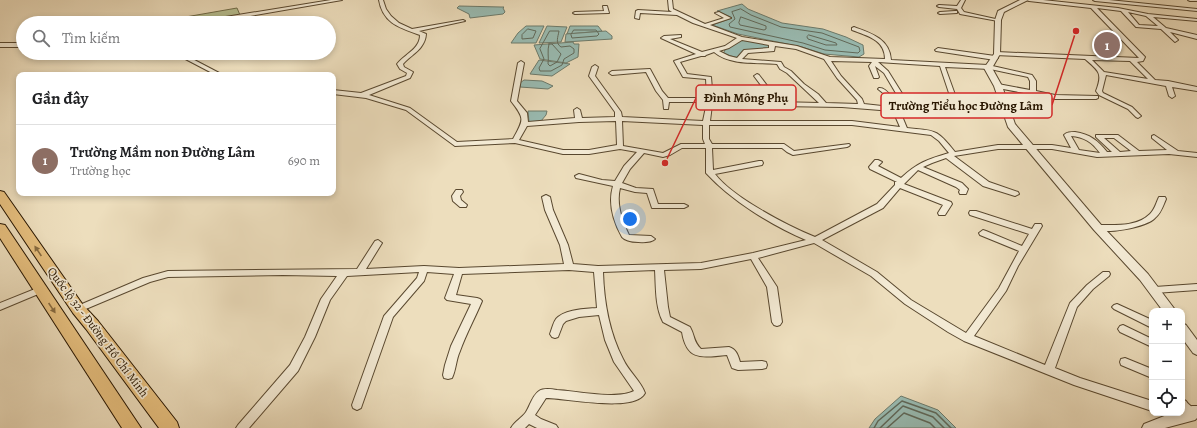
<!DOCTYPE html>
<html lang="vi">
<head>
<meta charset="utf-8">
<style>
  :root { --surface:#fff; --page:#f6f6f6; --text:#202124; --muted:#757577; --line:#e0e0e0; --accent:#0b8043 }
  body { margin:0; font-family:Alegreya,serif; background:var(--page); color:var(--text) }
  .controls { position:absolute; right:12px; bottom:12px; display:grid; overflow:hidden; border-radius:8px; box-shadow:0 2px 6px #0003 }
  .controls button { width:36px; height:36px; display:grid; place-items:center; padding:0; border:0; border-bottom:1px solid var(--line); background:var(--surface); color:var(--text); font:20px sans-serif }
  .you { position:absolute; left:630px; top:219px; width:14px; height:14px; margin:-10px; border:3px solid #fff; border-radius:50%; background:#1a73e8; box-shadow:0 0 0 6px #1a73e833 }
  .badge { display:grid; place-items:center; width:26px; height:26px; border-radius:50%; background:var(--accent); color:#fff; font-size:13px; font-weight:700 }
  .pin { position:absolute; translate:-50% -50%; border:2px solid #fff; box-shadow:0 1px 4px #0006 }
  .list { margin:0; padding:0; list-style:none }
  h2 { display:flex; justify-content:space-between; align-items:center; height:52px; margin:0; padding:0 16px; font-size:17px }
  h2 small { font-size:13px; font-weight:400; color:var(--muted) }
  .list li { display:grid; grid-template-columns:26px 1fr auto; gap:12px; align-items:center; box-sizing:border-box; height:72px; padding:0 16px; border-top:1px solid var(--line) }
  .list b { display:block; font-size:15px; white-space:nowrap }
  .list p { margin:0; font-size:13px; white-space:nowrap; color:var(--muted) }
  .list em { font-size:13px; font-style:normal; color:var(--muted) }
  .icon { flex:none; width:22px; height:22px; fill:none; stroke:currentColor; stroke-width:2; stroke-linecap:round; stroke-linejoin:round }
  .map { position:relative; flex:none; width:1197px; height:428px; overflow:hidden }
  .search { position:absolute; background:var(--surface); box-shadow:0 2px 6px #0003; left:16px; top:16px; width:320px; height:44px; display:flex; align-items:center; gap:10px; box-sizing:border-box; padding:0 14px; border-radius:22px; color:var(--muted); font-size:15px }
  .panel { position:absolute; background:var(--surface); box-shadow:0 2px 6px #0003; left:16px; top:72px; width:320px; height:124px; border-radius:8px }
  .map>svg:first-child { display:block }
  .green { fill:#b8c192; stroke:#706c49 }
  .water { fill:#99bcb3; stroke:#6c7a6b }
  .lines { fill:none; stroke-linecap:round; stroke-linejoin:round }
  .shore-far1 { stroke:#60695a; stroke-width:1 }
  .shore { stroke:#60695a; stroke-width:1.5 }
  .minor-casing { stroke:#59482f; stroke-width:2 }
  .tertiary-casing { stroke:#59482f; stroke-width:2 }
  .trunk-casing { stroke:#281600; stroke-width:2 }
  .minor { fill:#f3ead4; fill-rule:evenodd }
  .tertiary { fill:#f3ead4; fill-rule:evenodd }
  .trunk { fill:#e6bf7e; fill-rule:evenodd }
  .oneway { fill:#876a3f }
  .labels { text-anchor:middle; stroke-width:3.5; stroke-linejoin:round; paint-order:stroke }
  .street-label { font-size:12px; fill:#281600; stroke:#f3ead4 }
  .leader { fill:none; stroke:#d62828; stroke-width:1.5 }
  .callout-dot { fill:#d62828; stroke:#f3ead4; stroke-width:1.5 }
  .callout { fill:#f3ead4; stroke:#d62828; stroke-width:1.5 }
  .callout-label { font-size:13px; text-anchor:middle; font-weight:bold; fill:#281600 }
</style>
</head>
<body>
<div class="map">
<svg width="1197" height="428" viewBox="0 0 1197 428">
  <rect width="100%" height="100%" fill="#eddebd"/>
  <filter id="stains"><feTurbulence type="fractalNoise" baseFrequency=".005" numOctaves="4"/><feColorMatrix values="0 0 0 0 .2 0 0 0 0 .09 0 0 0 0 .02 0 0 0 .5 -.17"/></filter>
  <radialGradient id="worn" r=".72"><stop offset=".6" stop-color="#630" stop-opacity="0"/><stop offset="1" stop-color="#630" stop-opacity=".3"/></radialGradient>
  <path class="green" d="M237,8l3,7 -48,8h-17l-1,-4z"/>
  <g class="water">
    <path d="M742,4l6,5 34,14 41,6 23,8 17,8 1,9 -5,3 -35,-3 -22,-7 -64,-13 -26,-9 20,-7 -15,-7z"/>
    <path d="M459,6l42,1h3l-1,1 2,4 -2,2 -33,4 -1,-4 -12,-6z"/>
    <path d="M526,26h18l-8,17h-25l7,-10z"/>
    <path d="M547,26l20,1 -6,15 -22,1z"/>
    <path d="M570,26h28l4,5 -35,3z"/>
    <path d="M606,31l6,5v3l-47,3 1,-8z"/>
    <path d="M743,39l27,5 1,5 -15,2 -12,-1 -5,8 -16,-4 2,-4h-1z"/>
    <path d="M573,42l1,2h5l-1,13 -12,6 -26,-4 -6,-14z"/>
    <path d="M539,60l31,4 -18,12 -22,-2z"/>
    <path d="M524,80l18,1 11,5 -5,3 -28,-2v-4z"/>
    <path d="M528,111h19l-1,4 -5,6 -12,1z"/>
    <path d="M901,396l37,14 18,18h-87l6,-9z"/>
  </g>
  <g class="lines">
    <g class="shore-far1">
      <path d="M741,9l10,6 30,12 41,6 37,14 1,4 -2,2 -33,-3 -22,-7 -73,-16 -1,-3 6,-5 -3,-7z"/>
      <path d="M741,17l25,9v3l-2,1 -24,-5 -1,-2z"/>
      <path d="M528,29l8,2 -3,7 -11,1v-4z"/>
      <path d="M574,30h22l3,4 -2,2 -25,2 -1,-3z"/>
      <path d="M550,31h9c-1,6 -4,12 2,16l9,-1 4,3v4l-10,6 -2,6 -11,6h-11l-1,-3 5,-9 -4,-10z"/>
      <path d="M809,35l27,8 1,2h-11l-18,-6 -1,-2z"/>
      <path d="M549,44h3l9,10 -4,8 -7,4 -2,-2c1,-7 -1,-13 1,-20z"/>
    </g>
    <g class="shore">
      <path d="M874,428l4,-7 24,-20 34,12 15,15"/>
      <path d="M880,428l23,-22 30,11 11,11"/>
      <path d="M887,428l17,-15 26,10 5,5"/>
    </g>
    <defs>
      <g id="minor">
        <path d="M331,0h11l-132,23h-12l3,-2z"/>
        <path d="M379,0h4l3,9 5,7 8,7 13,6 51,-9 2,1 -46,10 7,3c-1,15 -14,20 -23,30l1,3 9,5 -3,6 -41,17 41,13 47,34 56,-3c11,-20 12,-20 -2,-38l7,-38 3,-2 3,2 -7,38 10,12 1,9 47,-4 -1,-8 3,-2 3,2 2,8 33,-1v-5l-26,-36 3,-9 3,-2 3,2 -3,9 26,36 1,5 81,4 4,-19h-38l-1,7h-4l-1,-9 -7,-9 -10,-19 -34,3 -3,-2 3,-2 38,-2 12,22 6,7h39l-1,-19 -23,-2 -9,-16 22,-7 -35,-16 3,-2 17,-1v2l-11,2 32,13 23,-6 12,-8 -44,-15 -16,-8 -37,-2 -1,6 -4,-1 1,-7 2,-1 34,2 -3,-2 -1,-10h4l1,9 32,15 19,-6 -9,-5 4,-1 12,6 -21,7 32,12 55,9 33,11 55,2c0,-19 -17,-23 -33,-29v-2l2,-1c17,6 36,12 37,33l97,5 44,10 4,6v10l19,4 43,1v2l-2,1h-41l-57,-11 -3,-2 3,-2 32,6v-9l-2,-4 -38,-8 -45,-2 17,47 -3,2 -3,-2 -16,-48 -62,-4 10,9 15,24 -3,2 -3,-2 -13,-22 -9,-7 4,11 -1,1h-4l-5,-12 3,-4 -41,-1 10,15 21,23 2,5 27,3 -8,-14 -5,-4 1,-1c12,-1 24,30 28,40 28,3 29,0 48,24l43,-7h54l19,3 -7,-13c3,-3 6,-3 11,-3 15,2 23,9 32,20h5l-16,-15v-2h22l21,16 28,-1 -15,-12v-2l2,-1 24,16 19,2v4l-28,-3 -72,3 -45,-8h-54l-44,7 35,26 29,10 1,2 -4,2 -32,-10 -37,-28 -14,5 -9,4 39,16 6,6 -2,5h-6l-1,-2 1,-2 -4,-3 -38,-17 -14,14 47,18 1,2 -7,11h-6l-1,-2 5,-8 -43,-17 -17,20 -61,32 55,32 34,28 55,33 33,-45 20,-37 -39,-16 -1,-2 4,-3 3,1 36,15 7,-12 -59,-19 -1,-2 1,-2h6l56,18 3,-5h6l1,2 -24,40 -12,25 -32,45 71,29 25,-62 17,-18 16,-13h6l1,2 -1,2 -16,13 -16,18 -22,61 25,10 72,23v10l-78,-26 -110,-44 -16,-9 -43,-28 -34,-28 -57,-33 -56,15 19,29 5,35 -2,3 -3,1 -3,-1 -2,-3 -5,-35 -16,-28 -50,10 -37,1 4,37 2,10 20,10c5,9 3,14 11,22l28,-2c7,2 9,8 11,15l22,-1 4,1 1,3 -1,3 -4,1 -24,1 -6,-2 -5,-13c-24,2 -40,7 -45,-23l-19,-10c-8,-15 -7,-36 -8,-52l-52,2c1,30 6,60 20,87 6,13 17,21 22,34 -10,20 -79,5 -99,5l-11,17 6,4 15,6 2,3h-21l-8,-4 -4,4h-14c4,-7 11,-10 15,-16 4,-6 6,-16 13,-21 4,-3 13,-2 18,-1 19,1 60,10 77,1l-20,-29 -9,-22 -6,-25 -20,2 -13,4 -3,3 -5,13 -3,1 -3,-1 -2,-3c2,-5 3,-11 6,-15 9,-10 29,-10 41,-11l-3,-36 -25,-2 -107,4 -6,21 21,3 3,1 2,2c-7,17 -16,33 -22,50 -4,8 -4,19 -8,27l-4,1 -4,-1 -1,-3 2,-10 6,-19 20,-42 -24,-4 -2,-2 9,-24 -27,-2 -3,9 -31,36 -31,88 -1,3 -4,2 -4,-2 -1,-3 32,-89 33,-38 2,-6 -72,4 -17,24 -15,37 -17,34 -49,57h-13l2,-3 52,-60 15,-28 16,-38 16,-23 -54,-1 -115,2 -18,5 -69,29 -3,1 -3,-1 -2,-2 2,-2 68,-29 25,-7 189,-2 18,-28 3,-1 4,3 -16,26 58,-3 35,2 105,-4 -4,-19 -15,-35 -3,-13 4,-2 4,2 3,13 15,35 5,19 25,2 103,-3 52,-10 53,-13c-34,-14 -75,-40 -100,-67v-25h-24l-12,7 -7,2 -19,-4 -14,16 -8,14 14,5 17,1 5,15h26l4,2 -4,2h-32l-5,-15 -12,-1 -15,-4c-4,16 2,32 9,47l22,1 4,3c-5,5 -28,4 -33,-2 -9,-16 -14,-34 -9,-51l-37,-8 -1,-2 4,-2 23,6 13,1 9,-15 13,-14 -17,-3 -31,5h-26l-48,-11 -60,3 -49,-36 -40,-12 -33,-4v-4l28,3 45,-17 1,-3 -7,-4 -3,-5c8,-10 23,-15 23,-29 -19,-7 -37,-11 -41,-35zM742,40l27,5v3l-25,2 -7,8 -8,-2 -10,-5 10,-3zM775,46l21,3 28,10 13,19 20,22 1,4 -32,-1 -8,-9 -14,-10 -13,-13 -7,-4 -3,-5 -39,-3 6,-6 26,-2zM714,52c17,14 43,10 63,12l3,5 7,4 32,30 -42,-1 -5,-10 -13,-17 -2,-1 -3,2 12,16 5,10 -58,-1 -2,-24 -24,-3 -7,-12 21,-6h4l1,-1zM712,105l130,2 51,4 7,16 -48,-6h-142zM616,121l1,24 -28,5h-26l-44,-10 8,-14 52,-4zM622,121l81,4v14l2,5h-24l-18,9 -40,-7zM709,125h143l79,10 8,6 10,12c-23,7 -30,9 -48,25l-23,-12 4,-4 -4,-2h-3l-6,7 1,2 27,13h-2v3l-18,19 -62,33c-27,-11 -83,-40 -100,-63l47,-9 1,-2 -1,-2h-3l-46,9 -1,-22h70l5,4 6,3 54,-8 2,-1 1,-1 -1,-1 -55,7 -10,-7h-72l-3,-5zM1071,136c13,1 21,6 29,17l-21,-3zM1104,138h10l17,13 -11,1z"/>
        <path d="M961,0h4l-4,8 3,4 36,8 -2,1 -38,-7 -3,-5 -18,-2 -2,-1 2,-1 18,1z"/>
        <path d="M1027,0h16l75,8 30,6 49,5v2l-44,-4 13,11 31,7v4l-27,-7 8,8 -3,2 -14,-13 -25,-2 -15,-16 -24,-3 47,48 1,1 -2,4 -6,1 18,18 13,1 29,6v4l-25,-4 3,9 -3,2 -3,-2 -3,-10 -60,-11 -4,16 1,2 29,14 9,9 -3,2 -2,-1 -8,-8 -29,-14 -3,-4c7,-18 3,-20 -11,-32l-90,-4v-2l2,-1 142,6 -48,-50 -62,-7zM1128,12l18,4 12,10 -19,-1zM1092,60l38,1 18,18 -44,-7z"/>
        <path d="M1093,0h16l88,9v2l-102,-10z"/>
        <path d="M1188,0h9v1h-7z"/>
        <path d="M603,6h4l2,7 -34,1 -2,-1 2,-1 29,-1z"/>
        <path d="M955,11h2v2l-17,1 -2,-1 2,-1z"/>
        <rect x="0" y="43" width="23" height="4"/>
        <path d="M938,48l57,8 3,2 -3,2 -59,-9 -1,-1z"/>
        <path d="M174,53h7l42,22h-7z"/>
        <path d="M456,190h6l1,2 -3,4 1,4 6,5 -1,2h-6l-7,-6 -1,-5z"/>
        <path d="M1159,197h6l1,2c-3,7 -5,14 -11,19 -8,9 -53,18 -61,10l4,-3c17,0 39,2 52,-11 5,-5 6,-11 9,-17z"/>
        <path d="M1197,284v6l-42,3 -3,-1 -2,-2 2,-2 3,-1z"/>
        <path d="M40,287l3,1 2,2 -2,2 -43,18v-7z"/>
        <path d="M1117,304l35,16v8l-38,-19 -2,-2 2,-2z"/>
        <path d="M1123,325l29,14v8l-32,-15 -2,-3 2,-3z"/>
        <path d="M1125,358l27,11v9l-31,-13 -1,-3 1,-3z"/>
        <path d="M1182,399l4,2c3,6 11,6 10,14l-4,2 -10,-5z"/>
      </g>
      <g id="tertiary">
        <path d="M1020,0h8l-24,12 -3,8 -1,34 -8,14 10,18 13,38 87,102 46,48 28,37h-13l-23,-31 -46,-50 -86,-103 -14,-41 -10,-18 10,-14 1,-34 3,-9z"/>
        <path d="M1182,323l4,2 11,15v15l-4,-2 -11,-15z"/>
        <path d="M1192,406h5v12l-2,2 -30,8h-23l2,-4 28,-11h10v-2z"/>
      </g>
      <g id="trunk">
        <path d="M0,191l4,1 79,113 15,16 79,101 2,6h-20l-73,-99 -13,-16 -73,-109z"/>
        <path d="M0,224l5,1 136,203h-19l-122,-190z"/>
      </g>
    </defs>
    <use href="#minor" class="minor-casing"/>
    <use href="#tertiary" class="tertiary-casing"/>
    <use href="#trunk" class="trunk-casing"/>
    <use href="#minor" class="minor"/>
    <use href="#tertiary" class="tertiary"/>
    <use href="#trunk" class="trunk"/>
  </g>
  <defs><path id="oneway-solid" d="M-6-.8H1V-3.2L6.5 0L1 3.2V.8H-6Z"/></defs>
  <g class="oneway">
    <use href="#oneway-solid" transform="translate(38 251) rotate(-124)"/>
    <use href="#oneway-solid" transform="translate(52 308) rotate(56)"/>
  </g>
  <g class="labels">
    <g class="street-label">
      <text transform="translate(98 332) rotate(53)" y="4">Quốc lộ 32 - Đường Hồ Chí Minh</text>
    </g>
  </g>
  <path class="leader" d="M665 163L696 98M1076 31L1052 105"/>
  <g class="callout-dot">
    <circle cx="665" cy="163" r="4"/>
    <circle cx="1076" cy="31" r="4"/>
  </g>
  <g class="callout">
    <rect x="696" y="85" width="100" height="25" rx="4"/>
    <rect x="881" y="93" width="171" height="25" rx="4"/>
  </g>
  <g class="callout-label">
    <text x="746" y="102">Đình Mông Phụ</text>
    <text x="966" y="110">Trường Tiểu học Đường Lâm</text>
  </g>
  <rect width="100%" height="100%" filter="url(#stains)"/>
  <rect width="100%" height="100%" fill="url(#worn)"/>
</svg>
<div class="controls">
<button>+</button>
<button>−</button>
<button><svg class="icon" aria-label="locate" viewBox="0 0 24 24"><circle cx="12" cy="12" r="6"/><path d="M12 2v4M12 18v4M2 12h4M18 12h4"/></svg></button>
</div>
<div class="you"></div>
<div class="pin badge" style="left:1107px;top:45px;background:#8d6e63">1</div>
<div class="search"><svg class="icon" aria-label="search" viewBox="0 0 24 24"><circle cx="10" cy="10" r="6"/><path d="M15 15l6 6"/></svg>Tìm kiếm</div>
<section class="panel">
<h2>Gần đây<small></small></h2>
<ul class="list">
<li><span class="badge" style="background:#8d6e63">1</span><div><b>Trường Mầm non Đường Lâm</b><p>Trường học</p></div><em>690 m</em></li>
</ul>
</section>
</div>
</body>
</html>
